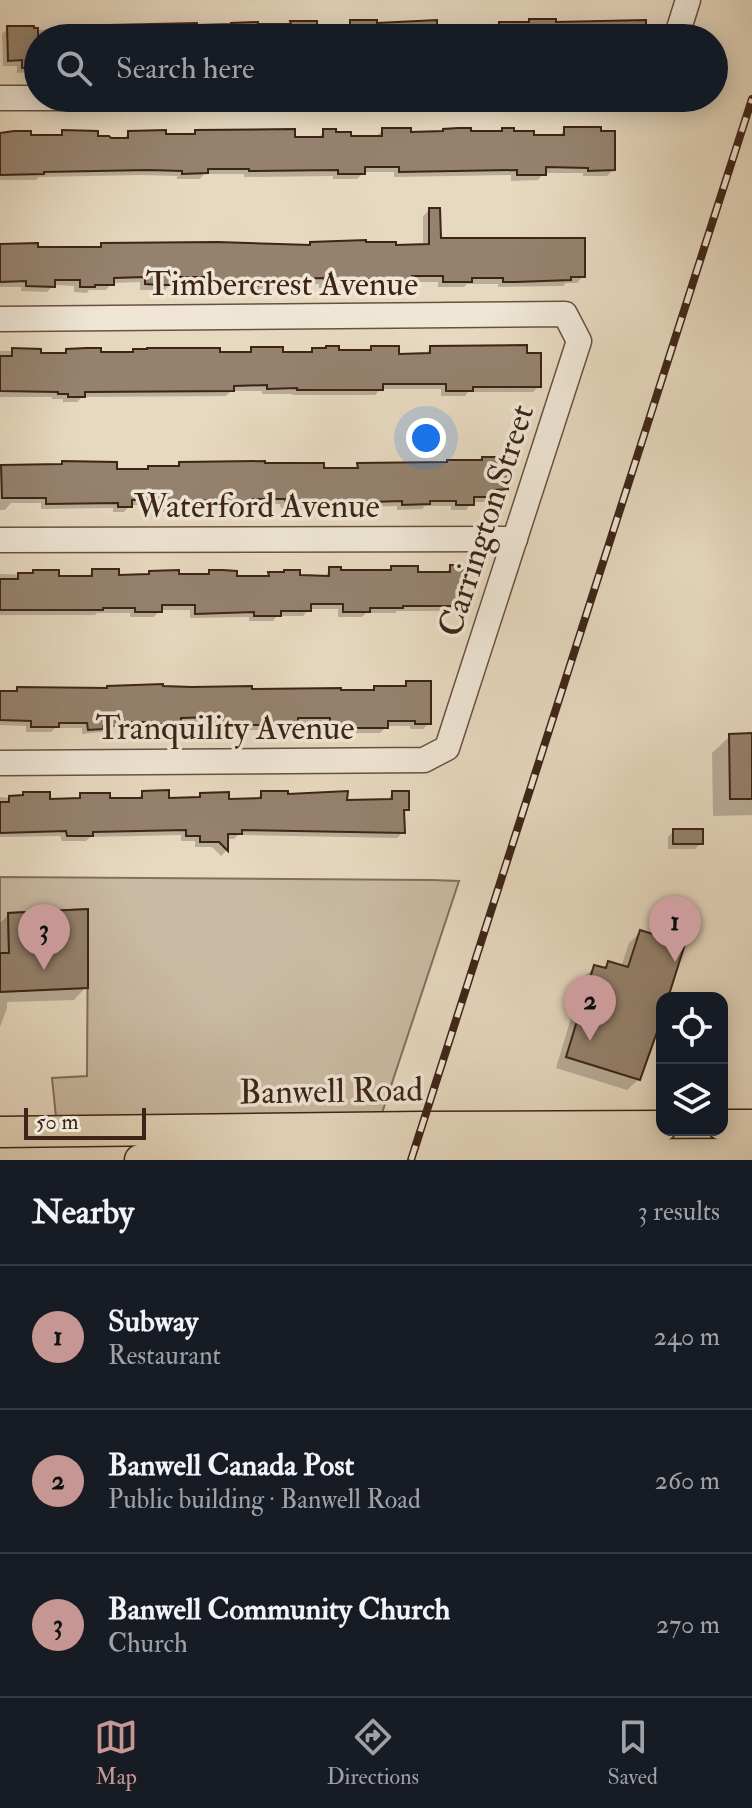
<!DOCTYPE html>
<html lang="en">
<head>
<meta charset="utf-8">
<style>
  :root { --surface:#171b24; --page:#242831; --text:#f1f3f6; --muted:#9ea1a6; --line:#363941; --accent:#c59692 }
  body { margin:0; font-family:"IM FELL Double Pica",serif; background:var(--page); color:var(--text) }
  .controls { position:absolute; right:24px; bottom:24px; display:grid; overflow:hidden; border-radius:16px; box-shadow:0 4px 20px #0003 }
  .controls button { width:72px; height:72px; display:grid; place-items:center; padding:0; border:0; border-bottom:2px solid var(--line); background:var(--surface); color:var(--text); font:40px sans-serif }
  .scale { position:absolute; left:24px; bottom:20px; width:122px; box-sizing:border-box; padding-left:8px; border:4px solid #3d2416; border-top:0; font-size:22px; line-height:28px; white-space:nowrap; color:#3d2416; -webkit-text-stroke:6px #efe6d6; paint-order:stroke }
  .you { position:absolute; left:426px; top:438px; width:28px; height:28px; margin:-20px; border:6px solid #fff; border-radius:50%; background:#1a73e8; box-shadow:0 0 0 12px #1a73e833 }
  .badge { display:grid; place-items:center; width:52px; height:52px; border-radius:50%; background:var(--accent); color:#111; font-size:26px; font-weight:700 }
  .pin { position:absolute; translate:-50% -66px; filter:drop-shadow(0 2px 4px #0008) }
  .pin::after { content:''; position:absolute; top:42px; width:28px; height:24px; background:inherit; clip-path:polygon(0 0,100% 0,50% 100%) }
  .list { margin:0; padding:0; list-style:none }
  h2 { display:flex; justify-content:space-between; align-items:center; height:104px; margin:0; padding:0 32px; font-size:34px }
  h2 small { font-size:26px; font-weight:400; color:var(--muted) }
  .list li { display:grid; grid-template-columns:52px 1fr auto; gap:24px; align-items:center; box-sizing:border-box; height:144px; padding:0 32px; border-top:2px solid var(--line) }
  .list b { display:block; font-size:30px; white-space:nowrap }
  .list p { margin:0; font-size:26px; white-space:nowrap; color:var(--muted) }
  .list em { font-size:26px; font-style:normal; color:var(--muted) }
  .icon { flex:none; width:44px; height:44px; fill:none; stroke:currentColor; stroke-width:2; stroke-linecap:round; stroke-linejoin:round }
  .map { position:relative; flex:none; width:752px; height:1160px; overflow:hidden }
  .search { position:absolute; background:var(--surface); box-shadow:0 4px 20px #0003; left:24px; right:24px; top:24px; height:88px; display:flex; align-items:center; gap:20px; box-sizing:border-box; padding:0 28px; border-radius:44px; color:var(--muted); font-size:30px }
  .sheet { height:536px; background:var(--surface) }
  nav { display:flex; justify-content:space-around; align-items:center; box-sizing:border-box; height:112px; border-top:2px solid var(--line); background:var(--surface); font-size:22px; color:var(--muted) }
  nav a { display:grid; justify-items:center; gap:4px }
  nav .on { color:var(--accent) }
  .map>svg:first-child { display:block }
  .green { fill:#cabaa3; stroke:#846f5c; stroke-width:2 }
  .shadow { fill:#0003 }
  .building { fill:#95826e; stroke:#3d2416; stroke-width:2 }
  .lines { fill:none; stroke-linecap:round; stroke-linejoin:round }
  .minor-casing { stroke:#685140; stroke-width:27 }
  .major-casing { stroke:#3d2416; stroke-width:33 }
  .minor { stroke:#efe6d6; stroke-width:24 }
  .major { stroke:#e7d9c0; stroke-width:30 }
  .rail-casing { stroke:#3d2416; stroke-width:8 }
  .rail { stroke:#efe6d6; stroke-width:5; stroke-dasharray:15; stroke-linecap:butt }
  .labels { text-anchor:middle; stroke-width:7; stroke-linejoin:round; paint-order:stroke }
  .street-label { font-size:34px; fill:#3d2416; stroke:#efe6d6 }
</style>
</head>
<body>
<div class="map">
<svg width="752" height="1160" viewBox="0 0 752 1160">
  <rect width="100%" height="100%" fill="#e7d9c0"/>
  <filter id="stains"><feTurbulence type="fractalNoise" baseFrequency=".0025" numOctaves="4"/><feColorMatrix values="0 0 0 0 .2 0 0 0 0 .09 0 0 0 0 .02 0 0 0 .5 -.17"/></filter>
  <radialGradient id="worn" r=".72"><stop offset=".6" stop-color="#630" stop-opacity="0"/><stop offset="1" stop-color="#630" stop-opacity=".3"/></radialGradient>
  <path class="green" d="M0,877l432,3 27,1 -77,232 -326,4 -4,-39 35,-2 1,-167 -80,4 1,40h-9z"/>
  <g class="shadow">
    <path d="M530,21l114,17h-606v37h-3v-3l-18,1v-7h-14l-1,-32 6,-6 24,2 139,-5 25,2 93,-1 2,-3 24,5 31,-1 5,-5 84,7h34l28,-1 3,-4h26z"/>
    <path d="M565,129l48,41 -6,6h-24v-3h-39l-6,7 -27,1v-6l-117,2v-5h-30l-7,7h-24v-3l-89,1v-3h-40l-4,5h-23v-3l-36,-1 -102,2 -3,3h-36v-46l29,3h29l5,-5 33,6 27,1 6,-6 35,3h28l4,-4 122,7 6,-8 25,7 27,-2 7,-6 26,4 90,-1 4,-3 30,7 26,-1z"/>
    <path d="M429,210l10,30 144,36 -6,7h-11l-3,3 -65,1v-3h-31l-3,3h-26v-5h-28l-6,6h-26v-3h-30l-3,3h-26v-4h-31l-7,7 -27,1 -1,-6 -54,3v-7h-28l-6,8h-25v-8l-28,1 -6,7h-17l-2,3 -13,-1v-6l-20,-1 -7,7 -26,-1v-4h-21v-43l36,5h62l3,-4 206,2 4,-3 112,3v-31z"/>
    <path d="M372,348l25,8 28,-2 6,-6 94,7 14,31 -6,6h-65l-3,4h-24v-7h-60l-6,6h-83v-1h-30v-3h-31l-5,5 -144,1 -5,5h-14v-3h-11v-2h-52v-46h39v4h24l4,-4 32,3h32l3,-3 113,3 5,-5 29,5h28l3,-4 56,2z"/>
    <path d="M180,464l142,6h31l5,-5 148,23 -6,6h-8l-6,8h-14l-6,8h-15v-4h-26l-3,3 -25,1v-4l-32,1 -3,3 -15,1h-10v-4h-31l-2,3 -11,1v-3h-12l-1,-4h-33l-3,4h-24v-3l-35,1 -3,2h-11l-3,4h-14v-7h-24l-6,7h-11v-4l-72,1v-6h-30l-6,7h-5v-41l2,-2 144,4 3,-3h27z"/>
    <path d="M451,567l9,38 -5,6h-58l-2,2h-29l-4,4h-24v-8h-29l-6,7h-26l-4,5h-24v-4l-59,1v-8h-30l-6,7h-24v-4h-33l-2,2h-95v-41l30,1 3,-3 24,6 30,-1 6,-6 24,6h29l4,-4 27,3h28l5,-4 25,6h30l4,-4 55,4 6,-9 9,3h49l4,-4 24,6 29,-1z"/>
    <path d="M407,683l22,40 -6,6h-13v-3h-23l-7,7h-40v-4h-15v-6h-29l-6,7h-56l-3,3h-11v-3h-12v-8h-28l-7,7h-25v-2h-33l-4,4 -29,3v-6h-27l-4,4h-25v-6l-26,-1v-32h14l4,-4 353,3 4,-4h27z"/>
    <path d="M752,735v80l-39,1 -1,-63 18,-17z"/>
    <path d="M143,793l24,7 30,-1 4,-4 25,6 30,-2 6,-6 83,9 42,-1 5,-8 15,16 -5,5 1,18 -6,6 -159,-3 -4,4h-8v12l-5,5 -9,-9h-17v-6h-14v-6l-91,2 -4,4h-24l-2,-5 -60,1v-40l48,4 28,-1 5,-5 27,5h28z"/>
    <path d="M674,831l27,12 -6,6h-27v-12z"/>
    <path d="M9,914l77,73 -12,13 -67,2v6l-7,19v-104z"/>
    <path d="M640,932l27,66h-5v14l-23,67 -12,11 -71,-22 27,-90 12,-11 7,2 6,-6 13,4 8,-24z"/>
  </g>
  <g class="building">
    <path d="M529,19h27v3l90,-2v18h-147v-16h30z"/>
    <path d="M350,20h27v3l60,-3v18h-328v-13l88,-2v2l34,-1v-1l27,-1v2h33l-1,-3h27v5l33,-1z"/>
    <path d="M7,26h27v2h4v39l-16,1v-8l-14,1z"/>
    <path d="M564,127h37v4h14v39l-27,1v-3l-42,-1v8h-29v-5l-118,2v-5h-34v7h-27v-4l-89,1v-2h-41v4l-26,1v-3l-34,-1 -104,2v2l-44,1v-42l14,-2h17v4h31v-5l36,1v5h11l2,2h17v-7l38,-1v4h29v-4l100,-1v8h28v-8h13v3h15v4h31v-8h29v4l32,-1v-2l15,-1h13v3h31v-3h12v3h20v4h30z"/>
    <path d="M429,208h11l1,30h144v39h-14v3l-55,2h-13v-4h-31v4h-29v-6h-31v6l-16,1h-12v-4h-31v4h-29v-5l-34,1 -1,7h-30v-5l-25,1 -1,2h-28l-1,-7h-31v8h-12l-16,-1v-7l-31,1v7h-19v2h-15v-7h-25v7l-29,-1v-5l-26,1v-38l38,-1v4h63v-4l116,-1 93,3v-3l56,-2v2h30v3l33,-1z"/>
    <path d="M527,345v8h14v34h-68v4h-27v-7h-63v6h-86v-2l-30,1v-4l-33,1v5l-149,1v5h-17v-3h-10v-2l-58,-1v-35h12v-8l29,1v4h25v-4l21,-1h14v4h32v-3h14v-1h73v4h31v-5h32v5h29v-4h14v-2h13v4h32v-4h28v8l31,-1v-7z"/>
    <path d="M482,457h26v32l-14,1v7h-20v8h-18v-4h-26v3l-28,1v-4l-32,1v3l-16,1h-12v-4h-31v3l-13,1v-3h-12l-1,-4h-33v4h-27v-3l-35,1v2h-15v4h-16v-7h-27v7h-14v-4l-72,1v-6h-44l-1,-33 61,-1v-3l55,1v7h31v-3h31v-4l86,-1v2h59v5h34l-1,-5 90,-1v-2h35z"/>
    <path d="M450,565h13l-1,41h-59v2h-33v4h-27v-8h-32v7h-30v5h-27v-4l-59,2v-9h-33v7h-27v-4h-32v2h-103v-31h18v-6h15v-3h26v6h33v-7h27v6l30,-1v-3l30,-1v4h30v-4h13l15,1v5h32l-1,-4h16v-2h16v5l29,1v-9h12v3h50v-4h27v6h32z"/>
    <path d="M406,681h25v43h-16v-3h-27v7h-44v-4l-14,1v-7h-32v7h-59v3l-14,1v-4h-12v-8l-32,1v6h-28v-2h-34v4h-16v3l-15,1 -1,-7h-28v4h-28v-6l-31,-1v-29h17v-4l90,1v-2l56,-2v2l29,1 60,-1v3l89,-1v2h33v-4h32z"/>
    <path d="M752,733v66h-22l-1,-65z"/>
    <path d="M169,790v8l31,-1v-4l29,-1v7l32,-1v-7h27v3l60,-3 -1,9 45,-1v-8h17v19h-5l1,23 -163,-3v4h-14v17l-9,-9h-19v-6h-14v-6l-93,2v4h-26l-1,-5 -66,2v-31h9v-6l14,-1v-3h27v7l30,-1v-5h30v5h32v-7z"/>
    <rect x="673" y="829" width="30" height="15"/>
    <path d="M88,909v79l-88,4v-39h9l-1,-40z"/>
    <path d="M640,930l45,14 -17,54h-6v20l-22,62 -74,-23 28,-92 12,3 2,-7 20,6z"/>
  </g>
  <g class="lines">
    <defs>
      <g id="minor">
        <path d="M676,38l12,-38"/>
        <path d="M0,98h637"/>
        <path d="M0,319l565,-5 14,27 -132,407 -23,12 -424,3"/>
        <path d="M0,540l515,-1"/>
      </g>
      <g id="major">
        <path d="M722,1125h30"/>
        <path d="M0,1132l421,-5 241,-1"/>
        <path d="M140,1160l272,-5 340,-1"/>
      </g>
    </defs>
    <use href="#minor" class="minor-casing"/>
    <use href="#major" class="major-casing"/>
    <use href="#minor" class="minor"/>
    <use href="#major" class="major"/>
    <defs>
      <path id="rail" d="M411,1160l341,-1061"/>
    </defs>
    <use href="#rail" class="rail-casing"/>
    <use href="#rail" class="rail"/>
  </g>
  <g class="labels">
    <g class="street-label">
      <text x="282" y="295">Timbercrest Avenue</text>
      <text x="257" y="517">Waterford Avenue</text>
      <text transform="translate(485 520) rotate(-72)" y="12">Carrington Street</text>
      <text x="225" y="739">Tranquility Avenue</text>
      <text transform="translate(331 1090) rotate(-1)" y="12">Banwell Road</text>
    </g>
  </g>
  <rect width="100%" height="100%" filter="url(#stains)"/>
  <rect width="100%" height="100%" fill="url(#worn)"/>
</svg>
<div class="controls">
<button><svg class="icon" aria-label="locate" viewBox="0 0 24 24"><circle cx="12" cy="12" r="6"/><path d="M12 2v4M12 18v4M2 12h4M18 12h4"/></svg></button>
<button><svg class="icon" aria-label="layers" viewBox="0 0 24 24"><path d="M12 4l9 5-9 5-9-5zM3 14l9 5 9-5"/></svg></button>
</div>
<div class="scale">50 m</div>
<div class="you"></div>
<div class="pin badge" style="left:675px;top:962px">1</div>
<div class="pin badge" style="left:590px;top:1041px">2</div>
<div class="pin badge" style="left:44px;top:970px">3</div>
<div class="search"><svg class="icon" aria-label="search" viewBox="0 0 24 24"><circle cx="10" cy="10" r="6"/><path d="M15 15l6 6"/></svg>Search here</div>
</div>
<section class="sheet">
<h2>Nearby<small>3 results</small></h2>
<ul class="list">
<li><span class="badge">1</span><div><b>Subway</b><p>Restaurant</p></div><em>240 m</em></li>
<li><span class="badge">2</span><div><b>Banwell Canada Post</b><p>Public building · Banwell Road</p></div><em>260 m</em></li>
<li><span class="badge">3</span><div><b>Banwell Community Church</b><p>Church</p></div><em>270 m</em></li>
</ul>
</section>
<nav>
<a class="on"><svg class="icon" aria-label="map" viewBox="0 0 24 24"><path d="M3 6l6-2 6 2 6-2v14l-6 2-6-2-6 2zM9 4v14M15 6v14"/></svg>Map</a>
<a><svg class="icon" aria-label="directions" viewBox="0 0 24 24"><path d="M12 3l9 9-9 9-9-9zM9 14v-3h6M13 9l2 2-2 2"/></svg>Directions</a>
<a><svg class="icon" aria-label="saved" viewBox="0 0 24 24"><path d="M7 4h10v16l-5-4-5 4z"/></svg>Saved</a>
</nav>
</body>
</html>
